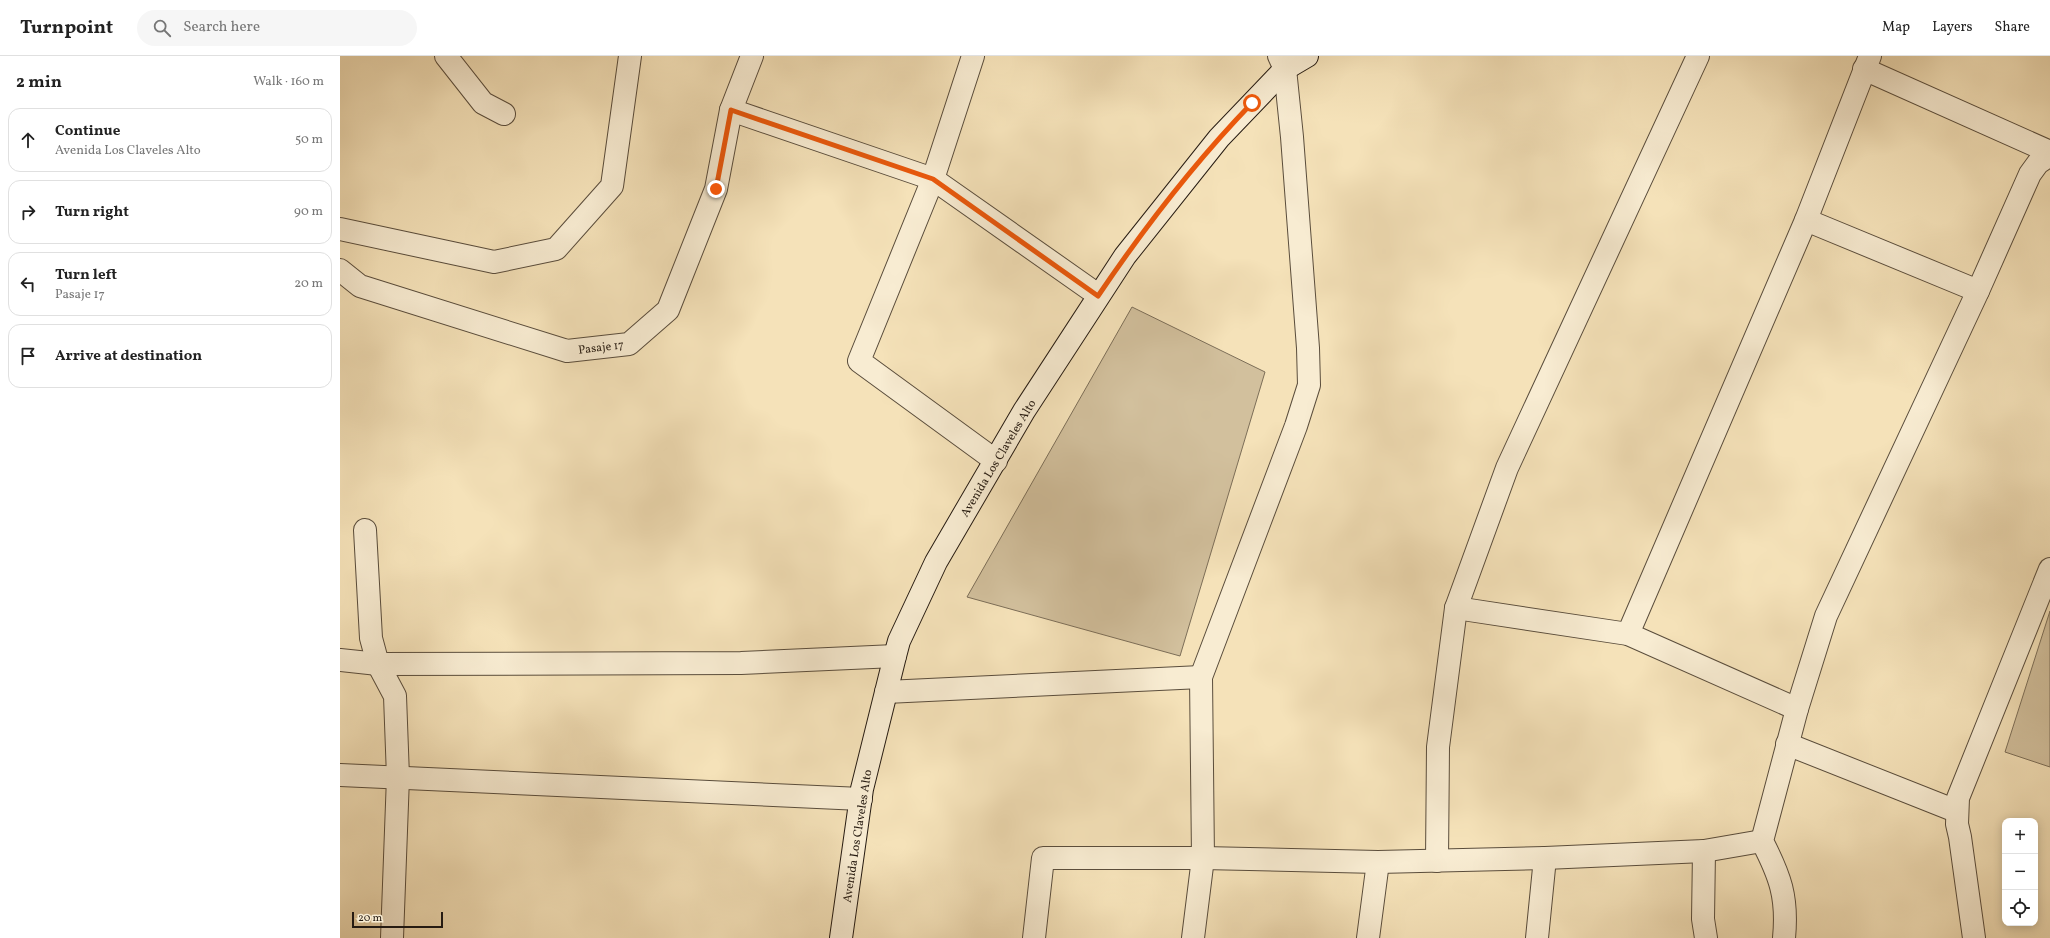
<!DOCTYPE html>
<html lang="en">
<head>
<meta charset="utf-8">
<style>
  :root { --surface:#fff; --page:#f6f6f6; --text:#222; --muted:#767676; --line:#e0e0e0 }
  body { margin:0; font-family:Vollkorn,serif; background:var(--page); color:var(--text) }
  .controls { position:absolute; right:12px; bottom:12px; display:grid; overflow:hidden; border-radius:8px; box-shadow:0 2px 10px #0003 }
  .controls button { width:36px; height:36px; display:grid; place-items:center; padding:0; border:0; border-bottom:1px solid var(--line); background:var(--surface); color:var(--text); font:20px sans-serif }
  .scale { position:absolute; left:12px; bottom:10px; width:91px; box-sizing:border-box; padding-left:4px; border:2px solid #261b12; border-top:0; font-size:11px; line-height:14px; white-space:nowrap; color:#261b12; -webkit-text-stroke:3px #f8ecd2; paint-order:stroke }
  .stop { position:absolute; width:12px; height:12px; margin:-9px; border:3px solid #ea580c; border-radius:50%; background:#fff }
  .stop.end { background:#ea580c; border-color:#fff; box-shadow:0 1px 4px #0008 }
  .list { margin:0; padding:0; list-style:none }
  h2 { display:flex; justify-content:space-between; align-items:center; height:52px; margin:0; padding:0 16px; font-size:17px }
  h2 small { font-size:13px; font-weight:400; color:var(--muted) }
  .list li { display:grid; grid-template-columns:26px 1fr auto; gap:12px; align-items:center; box-sizing:border-box; height:64px; margin:0 8px 8px; padding:0 8px; border:1px solid var(--line); border-radius:12px }
  .list b { display:block; font-size:15px; white-space:nowrap }
  .list p { margin:0; font-size:13px; white-space:nowrap; color:var(--muted) }
  .list em { font-size:13px; font-style:normal; color:var(--muted) }
  .icon { flex:none; width:22px; height:22px; fill:none; stroke:currentColor; stroke-width:2; stroke-linecap:round; stroke-linejoin:round }
  .map { position:relative; flex:none; width:1710px; height:882px; overflow:hidden }
  header { display:flex; align-items:center; gap:24px; box-sizing:border-box; height:56px; padding:0 20px; background:var(--surface); border-bottom:1px solid var(--line) }
  header strong { font-size:19px }
  nav { display:flex; gap:22px; margin-inline-start:auto; font-size:14px }
  .search { width:280px; height:36px; background:var(--page); display:flex; align-items:center; gap:10px; box-sizing:border-box; padding:0 14px; border-radius:22px; color:var(--muted); font-size:15px }
  main { display:flex }
  aside { flex:1; background:var(--surface) }
  .map>svg:first-child { display:block }
  .pitch { fill:#d2c09d; stroke:#7c6e58 }
  .lines { fill:none; stroke-linecap:round; stroke-linejoin:round }
  .street-casing { stroke:#5a4d3c; stroke-width:24 }
  .secondary-casing { stroke:#261b12; stroke-width:24 }
  .street { stroke:#f8ecd2; stroke-width:22 }
  .secondary { stroke:#f8ecd2; stroke-width:22 }
  .route { stroke:#ea580c; stroke-width:5 }
  .labels { text-anchor:middle; stroke-width:3; stroke-linejoin:round; paint-order:stroke }
  .street-label { font-size:12px; fill:#261b12; stroke:#f8ecd2 }
</style>
</head>
<body>
<header>
<strong>Turnpoint</strong>
<div class="search"><svg class="icon" aria-label="search" viewBox="0 0 24 24"><circle cx="10" cy="10" r="6"/><path d="M15 15l6 6"/></svg>Search here</div>
<nav><a>Map</a><a>Layers</a><a>Share</a></nav>
</header>
<main>
<aside>
<h2>2 min<small>Walk · 160 m</small></h2>
<ul class="list">
<li><svg class="icon" aria-label="ahead" viewBox="0 0 24 24"><path d="M12 20V5M6 11l6-6 6 6"/></svg><div><b>Continue</b><p>Avenida Los Claveles Alto</p></div><em>50 m</em></li>
<li><svg class="icon" aria-label="right" viewBox="0 0 24 24"><path d="M7 20v-9h11M14 6l5 5-5 5"/></svg><div><b>Turn right</b></div><em>90 m</em></li>
<li><svg class="icon" aria-label="left" viewBox="0 0 24 24"><path d="M17 20v-9H6M10 6l-5 5 5 5"/></svg><div><b>Turn left</b><p>Pasaje 17</p></div><em>20 m</em></li>
<li><svg class="icon" aria-label="arrive" viewBox="0 0 24 24"><path d="M6 21V4h12l-3 4 3 4H6"/></svg><div><b>Arrive at destination</b></div></li>
</ul>
</aside>
<div class="map">
<svg width="1710" height="882" viewBox="0 0 1710 882">
  <rect width="100%" height="100%" fill="#f5e2b9"/>
  <filter id="stains"><feTurbulence type="fractalNoise" baseFrequency=".005" numOctaves="4"/><feColorMatrix values="0 0 0 0 .2 0 0 0 0 .09 0 0 0 0 .02 0 0 0 .5 -.17"/></filter>
  <radialGradient id="worn" r=".72"><stop offset=".6" stop-color="#630" stop-opacity="0"/><stop offset="1" stop-color="#630" stop-opacity=".3"/></radialGradient>
  <g class="pitch">
    <path d="M792,251l133,65 -85,284 -213,-59z"/>
    <path d="M1710,555v156l-45,-15z"/>
  </g>
  <g class="lines">
    <defs>
      <g id="street">
        <path d="M106,0l37,47 21,11"/>
        <path d="M633,0l-40,123 -74,182 137,100"/>
        <path d="M1524,13l186,83"/>
        <path d="M391,54l202,69 165,116"/>
        <path d="M1466,164l172,71"/>
        <path d="M0,173l154,33 62,-13 56,-63 18,-130"/>
        <path d="M0,214l20,16 207,65 62,-7 39,-34 48,-121 15,-79 21,-54"/>
        <path d="M25,474l6,108 7,26 17,32 3,81 -6,161"/>
        <path d="M1116,552l172,26 169,75"/>
        <path d="M1288,578l178,-414 64,-164"/>
        <path d="M0,604l38,4 363,-1 154,-7"/>
        <path d="M546,636l315,-15"/>
        <path d="M1447,688l169,67"/>
        <path d="M0,719l521,24"/>
        <path d="M1364,795l-1,68 3,19"/>
        <path d="M1097,805l1,-114 18,-139 51,-140 191,-412"/>
        <path d="M694,882l9,-80h160l175,4 167,-4 159,-7 58,-10"/>
        <path d="M853,882l10,-80 -2,-181 95,-251 13,-41 -1,-37 -16,-211 -7,-68 -6,-13"/>
        <path d="M1028,882l10,-76"/>
        <path d="M1197,882l8,-80"/>
        <path d="M1444,882c4,-41 -4,-62 -22,-97l35,-132 29,-93 152,-325 52,-117 8,-11 12,-8"/>
        <path d="M1634,882l-14,-101 -3,-13 1,-26 92,-229"/>
      </g>
      <path id="secondary" d="M501,882l21,-149 33,-133 4,-15 37,-79 88,-151 101,-155 94,-118 66,-69 22,-13"/>
    </defs>
    <use href="#street" class="street-casing"/>
    <use href="#secondary" class="secondary-casing"/>
    <use href="#street" class="street"/>
    <use href="#secondary" class="secondary"/>
  </g>
  <g class="lines">
    <path class="route" d="M376,133l15,-79 202,69 165,117c46,-68 97,-134 154,-193"/>
  </g>
  <g class="labels">
    <g class="street-label">
      <text transform="translate(261 291) rotate(-7)" y="4">Pasaje 17</text>
      <text transform="translate(658 402) rotate(-59)" y="4">Avenida Los Claveles Alto</text>
      <text transform="translate(517 780) rotate(-81)" y="4">Avenida Los Claveles Alto</text>
    </g>
  </g>
  <rect width="100%" height="100%" filter="url(#stains)"/>
  <rect width="100%" height="100%" fill="url(#worn)"/>
</svg>
<div class="controls">
<button>+</button>
<button>−</button>
<button><svg class="icon" aria-label="locate" viewBox="0 0 24 24"><circle cx="12" cy="12" r="6"/><path d="M12 2v4M12 18v4M2 12h4M18 12h4"/></svg></button>
</div>
<div class="scale">20 m</div>
<div class="stop" style="left:912px;top:47px"></div>
<div class="stop end" style="left:376px;top:133px"></div>
</div>
</main>
</body>
</html>
